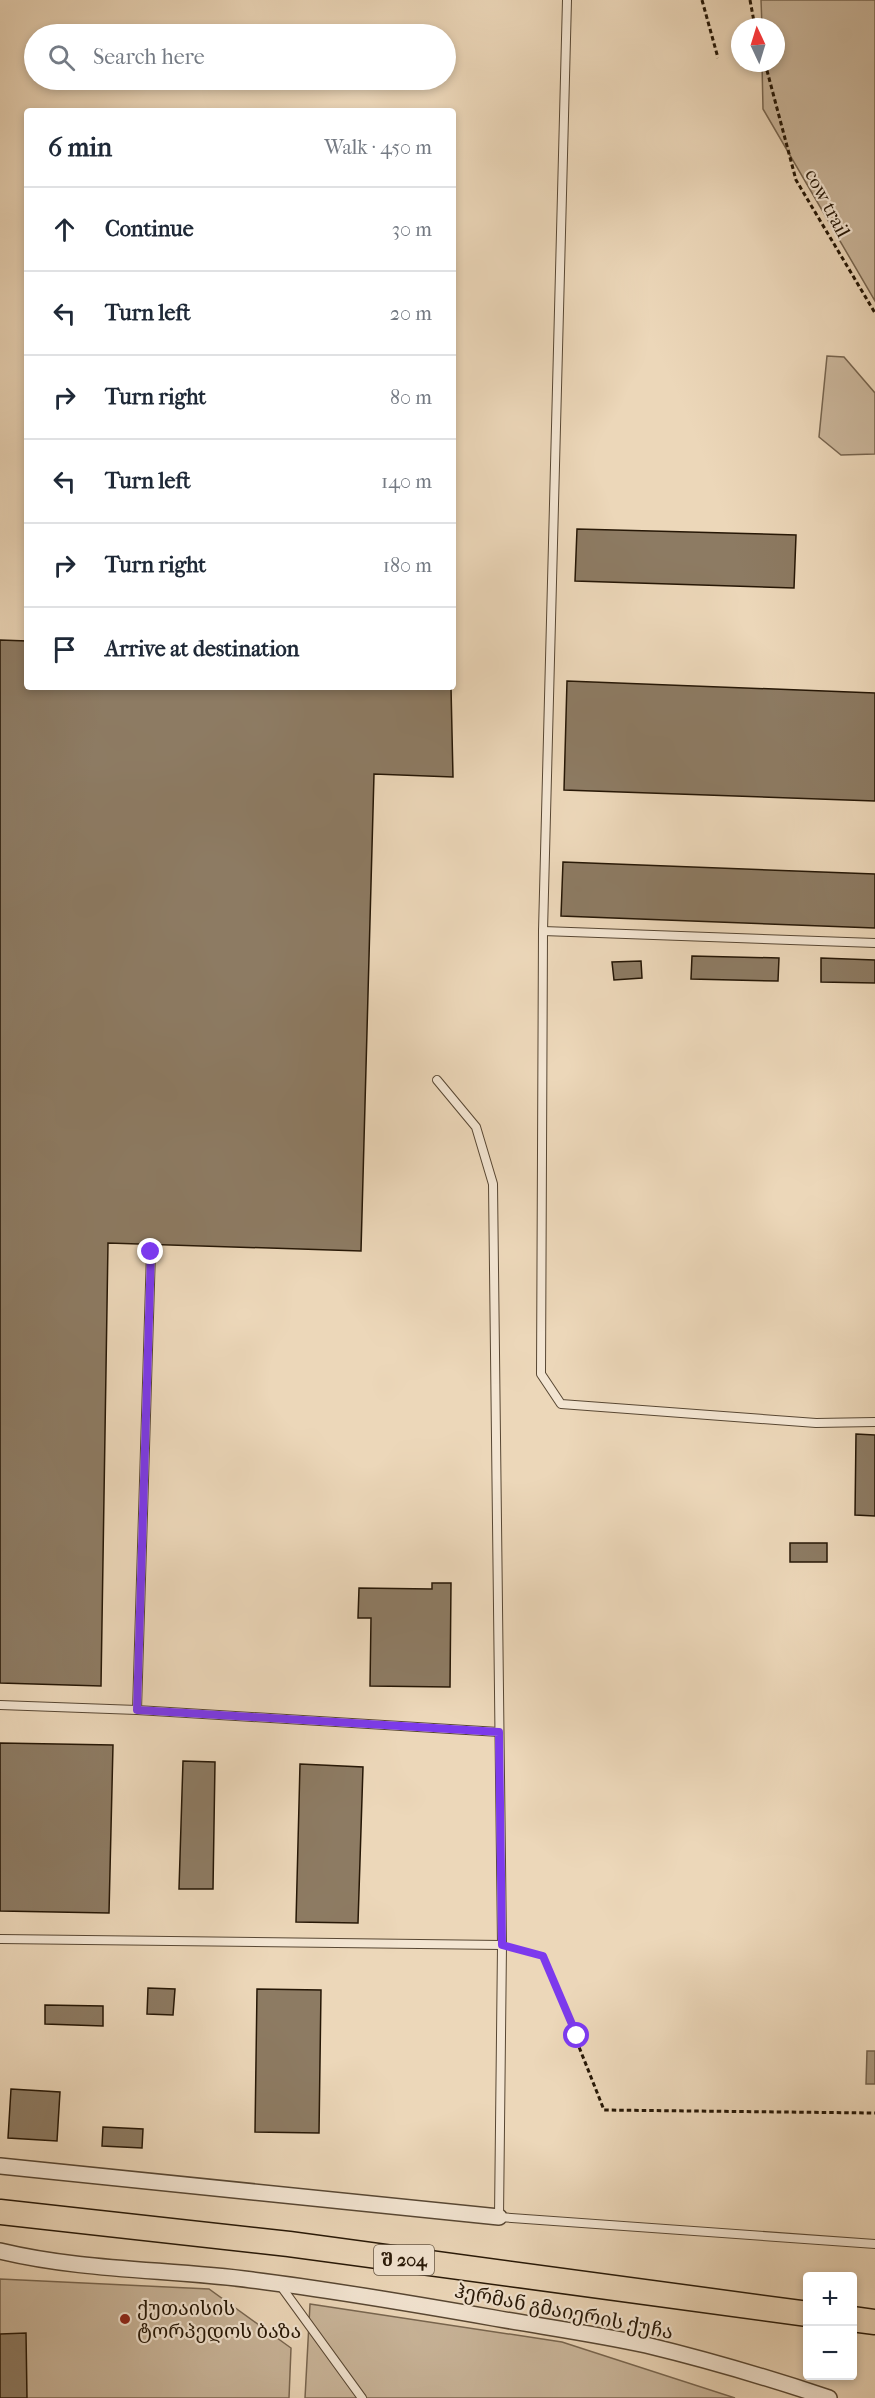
<!DOCTYPE html>
<html lang="en">
<head>
<meta charset="utf-8">
<style>
  :root { --surface:#fff; --page:#f6f6f7; --text:#1f2937; --muted:#747a83; --line:#e0e1e3 }
  body { margin:0; font-family:"IM FELL French Canon","Noto Serif Georgian",serif; background:var(--page); color:var(--text) }
  .controls { position:absolute; right:18px; bottom:18px; display:grid; overflow:hidden; border-radius:6px; box-shadow:0 3px 9px #0003 }
  .controls button { width:54px; height:54px; display:grid; place-items:center; padding:0; border:0; border-bottom:2px solid var(--line); background:var(--surface); color:var(--text); font:30px sans-serif }
  .compass { position:absolute; left:731px; top:18px; width:54px; height:54px; border-radius:50%; background:var(--surface); box-shadow:0 3px 9px #0003; rotate:356deg }
  .stop { position:absolute; width:18px; height:18px; margin:-14px; border:4px solid #7c3aed; border-radius:50%; background:#fff }
  .stop.end { background:#7c3aed; border-color:#fff; box-shadow:0 2px 6px #0008 }
  .list { margin:0; padding:0; list-style:none }
  h2 { display:flex; justify-content:space-between; align-items:center; height:78px; margin:0; padding:0 24px; font-size:26px }
  h2 small { font-size:20px; font-weight:400; color:var(--muted) }
  .list li { display:grid; grid-template-columns:39px 1fr auto; gap:18px; align-items:center; box-sizing:border-box; height:84px; padding:0 24px; border-top:2px solid var(--line) }
  .list b { display:block; font-size:22px; white-space:nowrap }
  .list em { font-size:20px; font-style:normal; color:var(--muted) }
  .icon { flex:none; width:33px; height:33px; fill:none; stroke:currentColor; stroke-width:2; stroke-linecap:round; stroke-linejoin:round }
  .map { position:relative; flex:none; width:875px; height:2398px; overflow:hidden }
  .search { position:absolute; background:var(--surface); box-shadow:0 3px 9px #0003; left:24px; top:24px; width:432px; height:66px; display:flex; align-items:center; gap:15px; box-sizing:border-box; padding:0 21px; border-radius:33px; color:var(--muted); font-size:22px }
  .panel { position:absolute; background:var(--surface); box-shadow:0 3px 9px #0003; left:24px; top:108px; width:432px; height:582px; border-radius:6px }
  .map>svg:first-child { display:block }
  .green { fill:#cab69b; stroke:#786650; stroke-width:1.5 }
  .water { fill:#a9967c; stroke:#75634d; stroke-width:1.5 }
  .building { fill:#8d7b63; stroke:#261706; stroke-width:1.5 }
  .lines { fill:none; stroke-linecap:round; stroke-linejoin:round }
  .lane-casing { stroke:#584733; stroke-width:10 }
  .street-casing { stroke:#584733; stroke-width:18 }
  .primary-casing { stroke:#261706; stroke-width:27 }
  .path { stroke:#261706; stroke-width:3; stroke-dasharray:4.5 3; stroke-linecap:butt }
  .lane { stroke:#f3e5d2; stroke-width:8 }
  .street { stroke:#f3e5d2; stroke-width:15 }
  .primary { stroke:#ecd7b9; stroke-width:24 }
  .route { stroke:#7c3aed; stroke-width:8 }
  .poi-dot { fill:#8f2418; stroke:#f3e5d2; stroke-width:2 }
  .labels { text-anchor:middle; stroke-width:4.5; stroke-linejoin:round; paint-order:stroke }
  .shield { fill:#f3e5d2; stroke:#645543; stroke-width:1.5 }
  .shield-label { font-size:18px; font-weight:bold; fill:#261706 }
  .street-label { font-size:20px; fill:#261706; stroke:#f3e5d2 }
  .poi-label { font-size:20px; fill:#261706; stroke:#f3e5d2; text-anchor:start }
</style>
</head>
<body>
<div class="map">
<svg width="875" height="2398" viewBox="0 0 875 2398">
  <rect width="100%" height="100%" fill="#ecd7b9"/>
  <filter id="stains"><feTurbulence type="fractalNoise" baseFrequency=".00333" numOctaves="4"/><feColorMatrix values="0 0 0 0 .2 0 0 0 0 .09 0 0 0 0 .02 0 0 0 .5 -.17"/></filter>
  <radialGradient id="worn" r=".72"><stop offset=".6" stop-color="#630" stop-opacity="0"/><stop offset="1" stop-color="#630" stop-opacity=".3"/></radialGradient>
  <g class="green">
    <path d="M761,0h114v301l-112,-192 -1,-46h14v-36h-14z"/>
    <path d="M827,356l17,1 31,36v61l-34,1 -22,-18z"/>
    <path d="M0,2279l209,10 82,59 -2,50h-289z"/>
    <path d="M310,2304l252,38 173,56h-430z"/>
  </g>
  <path class="water" d="M867,2051h8v33h-9z"/>
  <g class="building">
    <path d="M577,529l219,6 -2,53 -219,-7z"/>
    <path d="M0,640l27,1v46h424l2,90 -79,-3 -13,477 -253,-8 -7,443 -101,-3z"/>
    <path d="M567,681l308,12v108l-311,-11z"/>
    <path d="M563,862l312,12v54l-314,-12z"/>
    <path d="M692,956l87,2 -1,23 -87,-2z"/>
    <path d="M821,958l54,2v23l-54,-1z"/>
    <path d="M641,961l1,17 -28,2 -2,-18z"/>
    <path d="M856,1434l19,1v81l-20,-1z"/>
    <rect x="790" y="1543" width="37" height="19"/>
    <path d="M432,1583h19l-1,104 -80,-1 1,-68h-13l1,-30 73,1z"/>
    <path d="M0,1743l113,2 -4,168 -109,-2z"/>
    <path d="M183,1761l32,1 -2,127h-34z"/>
    <path d="M300,1764l63,3 -5,156 -62,-1z"/>
    <path d="M148,1988l27,1 -2,26 -26,-1z"/>
    <path d="M257,1989l64,1 -2,143 -64,-1z"/>
    <path d="M45,2005l58,1v20l-58,-2z"/>
    <path d="M11,2089l49,3 -3,49 -49,-3z"/>
    <path d="M103,2127l40,2 -1,19 -40,-2z"/>
    <path d="M26,2333l1,65h-27v-64z"/>
  </g>
  <g class="lines">
    <defs>
      <g id="lane">
        <path d="M567,0l-24,931 -2,443 20,30 255,19 59,-1"/>
        <path d="M543,931l332,12"/>
        <path d="M437,1080l39,47 17,57 9,761 -3,272 376,27"/>
        <path d="M0,1705l137,5 362,22"/>
        <path d="M137,1710l14,-458"/>
        <path d="M0,1939l502,6"/>
        <path d="M280,2285l82,113"/>
      </g>
      <g id="street">
        <path d="M0,2166l499,51"/>
        <path d="M0,2251c83,20 168,18 252,29 81,10 162,24 242,38 51,9 102,16 152,27 62,15 123,33 183,53"/>
      </g>
      <g id="primary">
        <path d="M0,2212l289,32 519,70"/>
        <path d="M852,2319l23,3"/>
      </g>
    </defs>
    <use href="#lane" class="lane-casing"/>
    <use href="#street" class="street-casing"/>
    <use href="#primary" class="primary-casing"/>
    <g class="path">
      <path d="M702,0l16,58"/>
      <path d="M750,0l5,27"/>
      <path d="M765,63l31,117 79,133"/>
      <path d="M515,1948l28,8 61,154 271,3"/>
    </g>
    <use href="#lane" class="lane"/>
    <use href="#street" class="street"/>
    <use href="#primary" class="primary"/>
  </g>
  <g class="lines">
    <path class="route" d="M151,1252l-14,458 362,22 3,213 41,11 34,80"/>
  </g>
  <circle class="poi-dot" cx="125" cy="2319" r="6"/>
  <g class="labels">
    <rect class="shield" x="374" y="2245" width="60" height="30" rx="4.5"/>
    <g class="shield-label">
      <text x="404" y="2266">შ 204</text>
    </g>
    <g class="street-label">
      <text transform="translate(828 203) rotate(62)" y="7">cow trail</text>
      <text transform="translate(564 2311) rotate(11)" y="7">ჰერმან გმაიერის ქუჩა</text>
    </g>
    <g class="poi-label">
      <text x="137" y="2315">ქუთაისის<tspan x="137" dy="23">ტორპედოს ბაზა</tspan></text>
    </g>
  </g>
  <rect width="100%" height="100%" filter="url(#stains)"/>
  <rect width="100%" height="100%" fill="url(#worn)"/>
</svg>
<div class="controls">
<button>+</button>
<button>−</button>
</div>
<svg class="compass" viewBox="-18 -18 36 36"><path d="M0-13l5 13h-10z" fill="#e53935"/><path d="M0 13l5-13h-10z" fill="#747a83"/></svg>
<div class="stop" style="left:577px;top:2036px"></div>
<div class="stop end" style="left:151px;top:1252px"></div>
<div class="search"><svg class="icon" aria-label="search" viewBox="0 0 24 24"><circle cx="10" cy="10" r="6"/><path d="M15 15l6 6"/></svg>Search here</div>
<section class="panel">
<h2>6 min<small>Walk · 450 m</small></h2>
<ul class="list">
<li><svg class="icon" aria-label="ahead" viewBox="0 0 24 24"><path d="M12 20V5M6 11l6-6 6 6"/></svg><div><b>Continue</b></div><em>30 m</em></li>
<li><svg class="icon" aria-label="left" viewBox="0 0 24 24"><path d="M17 20v-9H6M10 6l-5 5 5 5"/></svg><div><b>Turn left</b></div><em>20 m</em></li>
<li><svg class="icon" aria-label="right" viewBox="0 0 24 24"><path d="M7 20v-9h11M14 6l5 5-5 5"/></svg><div><b>Turn right</b></div><em>80 m</em></li>
<li><svg class="icon" aria-label="left" viewBox="0 0 24 24"><path d="M17 20v-9H6M10 6l-5 5 5 5"/></svg><div><b>Turn left</b></div><em>140 m</em></li>
<li><svg class="icon" aria-label="right" viewBox="0 0 24 24"><path d="M7 20v-9h11M14 6l5 5-5 5"/></svg><div><b>Turn right</b></div><em>180 m</em></li>
<li><svg class="icon" aria-label="arrive" viewBox="0 0 24 24"><path d="M6 21V4h12l-3 4 3 4H6"/></svg><div><b>Arrive at destination</b></div></li>
</ul>
</section>
</div>
</body>
</html>
